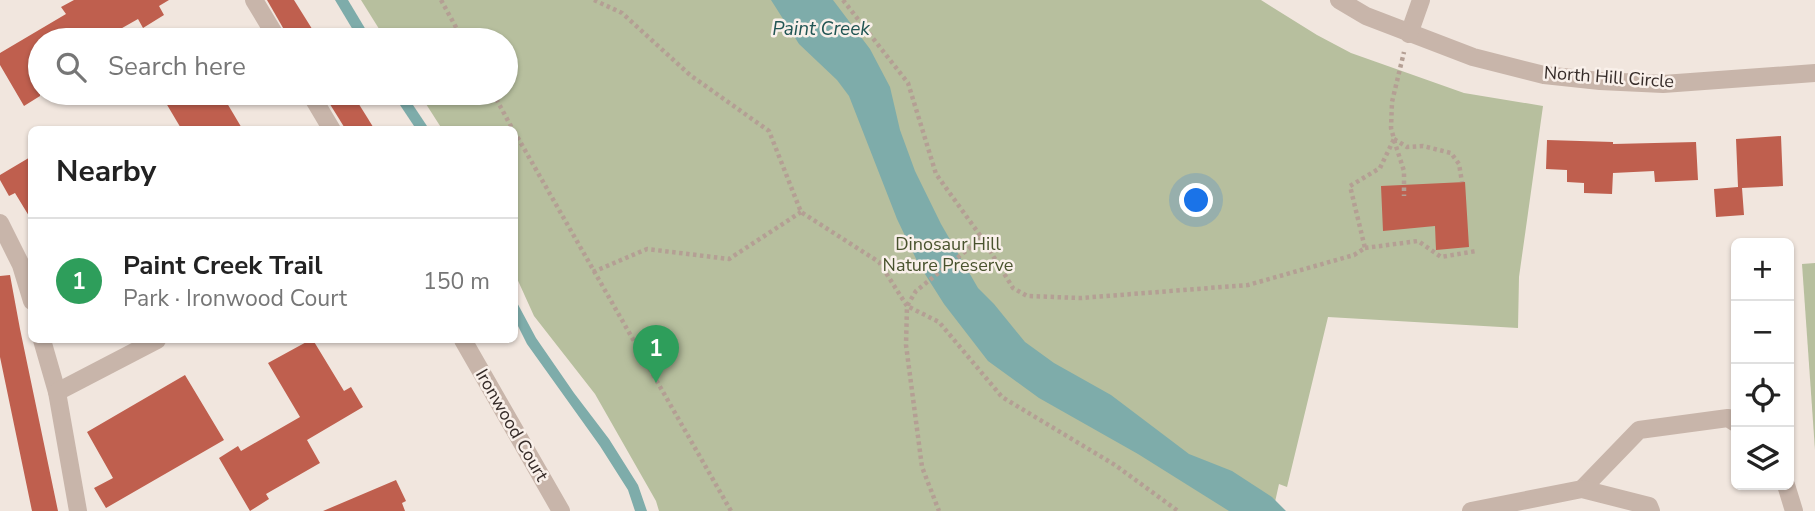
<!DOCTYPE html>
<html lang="en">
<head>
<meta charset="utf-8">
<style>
  :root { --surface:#fff; --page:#f2f2f2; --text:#222; --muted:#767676; --line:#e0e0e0; --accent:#215554 }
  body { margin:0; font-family:"Nunito Sans",sans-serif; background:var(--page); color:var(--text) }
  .controls { position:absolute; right:21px; bottom:21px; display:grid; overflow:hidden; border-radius:10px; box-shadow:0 2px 5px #0004 }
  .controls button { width:63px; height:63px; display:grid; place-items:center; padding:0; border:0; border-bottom:2px solid var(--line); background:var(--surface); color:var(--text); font:35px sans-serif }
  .you { position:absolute; left:1197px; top:201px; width:24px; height:24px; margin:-18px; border:5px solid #fff; border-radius:50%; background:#1a73e8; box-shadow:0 0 0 10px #1a73e833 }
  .badge { display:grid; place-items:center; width:46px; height:46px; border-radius:50%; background:var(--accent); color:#fff; font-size:23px; font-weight:700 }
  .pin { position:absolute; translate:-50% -58px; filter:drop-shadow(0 2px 4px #0008) }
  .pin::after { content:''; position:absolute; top:37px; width:24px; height:21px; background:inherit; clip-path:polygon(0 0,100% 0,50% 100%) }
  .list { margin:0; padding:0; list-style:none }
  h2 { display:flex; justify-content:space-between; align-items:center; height:91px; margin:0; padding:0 28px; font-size:30px }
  h2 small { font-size:23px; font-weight:400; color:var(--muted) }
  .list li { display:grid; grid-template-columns:46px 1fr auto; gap:21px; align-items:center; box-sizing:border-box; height:126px; padding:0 28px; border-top:2px solid var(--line) }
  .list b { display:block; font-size:26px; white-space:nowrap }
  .list p { margin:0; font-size:23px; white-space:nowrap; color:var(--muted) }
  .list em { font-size:23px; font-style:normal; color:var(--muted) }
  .icon { flex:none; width:38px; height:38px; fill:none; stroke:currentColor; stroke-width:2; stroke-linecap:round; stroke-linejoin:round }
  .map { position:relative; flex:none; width:1815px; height:511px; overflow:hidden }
  .search { position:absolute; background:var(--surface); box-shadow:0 2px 5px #0004; left:28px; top:28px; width:490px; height:77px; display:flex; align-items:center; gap:18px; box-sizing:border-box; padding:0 24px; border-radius:38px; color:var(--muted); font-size:26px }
  .panel { position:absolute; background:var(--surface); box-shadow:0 2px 5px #0004; left:28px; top:126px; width:490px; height:217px; border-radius:10px }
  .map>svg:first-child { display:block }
  .green { fill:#b7bf9e }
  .water { fill:#7eacaa }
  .building { fill:#bf5f4e }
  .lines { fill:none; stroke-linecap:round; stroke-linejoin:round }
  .path { stroke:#b49f94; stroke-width:4.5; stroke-dasharray:3.5 3.5; stroke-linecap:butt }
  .minor { stroke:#c8b5aa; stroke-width:18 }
  .labels { text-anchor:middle; stroke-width:5; stroke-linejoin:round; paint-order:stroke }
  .street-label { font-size:18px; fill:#362c29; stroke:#f9f0ea }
  .park-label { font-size:18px; fill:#49532e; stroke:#f9f0ea }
  .water-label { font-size:19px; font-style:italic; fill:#215554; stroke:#f9f0ea }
</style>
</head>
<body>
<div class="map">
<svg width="1815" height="511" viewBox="0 0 1815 511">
  <rect width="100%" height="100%" fill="#f1e6de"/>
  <g class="green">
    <path d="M361,0h900l56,35 34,18 113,40 79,13 -24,171 -1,51 -190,-11 -41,170 -8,-3 -6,27h-614l-3,-10 -61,-107 -61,-78 -19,-42 -1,-144 -72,-1 -23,-36h87v-53h-120z"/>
    <path d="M1815,263v187l-13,-186z"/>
  </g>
  <g class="water">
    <path d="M335,0h13l24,40h-13z"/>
    <path d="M771,0h62l37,49 20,38 10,43 15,41 26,53 37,64 16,16 31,38 29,21 57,32 78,59 43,17 40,26 14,14h-57l-91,-57 -99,-56 -51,-37 -44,-57 -26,-41 -21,-44 -48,-123 -12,-16 -38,-36z"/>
    <path d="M392,93h13l24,36h-13z"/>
    <path d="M514,297l22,41 38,55 35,46 29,46 9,26h-12l-7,-21 -28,-44 -73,-102 -12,-24z"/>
  </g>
  <g class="building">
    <path d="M74,0h95l-10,6 5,9 -21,13 -5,-9 -37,21h-61v56l-16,10 -24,-41v-12l66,-39 -5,-7z"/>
    <path d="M267,0h27l25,40h-29z"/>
    <path d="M160,93h61l22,37h-61z"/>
    <path d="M323,93h29l23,37h-29z"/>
    <path d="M1781,136l2,50 -41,2 2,27 -28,2 -2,-28 24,-2 -2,-48z"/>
    <path d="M1547,140l66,2v2l83,-2 2,38 -43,2 -1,-11 -41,2 -1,21 -28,-1v-10l-17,-1v-12l-21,-1z"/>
    <path d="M32,156v65l-17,-28 -6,3 -9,-16v-5z"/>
    <path d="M1465,182l4,65 -33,3 -1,-24 -52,5 -2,-45z"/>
    <path d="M10,275l10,54 38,182h-26l-32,-154v-81z"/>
    <path d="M310,340h3l31,51 7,-4 12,20 -56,33 13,23 -54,31 3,5 -19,12 -31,-53 19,-12 3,5 59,-34 -32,-54z"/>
    <path d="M185,375l39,65 -118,68 -12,-20 19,-10 -26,-46z"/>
    <path d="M396,480l10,21 -4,2 3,8h-82z"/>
  </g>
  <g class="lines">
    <g class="path">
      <path d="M441,0l22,40"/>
      <path d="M594,0l28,13 68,62 79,56 32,81 78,50 28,44 -1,39 16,122 17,44"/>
      <path d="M843,0l65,83 28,91 46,64 31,50 14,8 54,2 167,-13 106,-30 11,-7 -15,-62 30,-18 14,-29 -3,-11 1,-26 12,-50"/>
      <path d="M493,93l20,37"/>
      <path d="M514,131l217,380"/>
      <path d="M1394,139l13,8 16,-1 28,7 8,11 3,18"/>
      <path d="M1394,140l10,31v25"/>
      <path d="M982,238l-66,53 -9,15 32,16 63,75 113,68 63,46"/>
      <path d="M1365,248l53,-7 23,16 35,-6"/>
      <path d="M593,272l54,-23 82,10 72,-47"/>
    </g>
    <g class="minor">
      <path d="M254,0l24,40"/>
      <path d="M1339,0l27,16 107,41 71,18 56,6 63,3 152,-11"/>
      <path d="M1409,34l12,-34"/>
      <path d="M310,93l22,37"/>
      <path d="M0,223l21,42 11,36"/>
      <path d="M42,340l15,52"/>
      <path d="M463,340l98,171"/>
      <path d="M1786,485l8,26"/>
      <path d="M1582,489l57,-59 89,-12 8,5"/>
      <path d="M78,511l-21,-119 100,-52"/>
      <path d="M1471,511l111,-22 67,17 2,5"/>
    </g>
  </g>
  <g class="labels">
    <g class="street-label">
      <text transform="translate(1609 77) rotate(4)" y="6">North Hill Circle</text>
      <text transform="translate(512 425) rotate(60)" y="6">Ironwood Court</text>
    </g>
    <g class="park-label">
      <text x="948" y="250">Dinosaur Hill<tspan x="948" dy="21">Nature Preserve</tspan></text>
    </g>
    <g class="water-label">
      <text x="821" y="35">Paint Creek</text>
    </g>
  </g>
</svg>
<div class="controls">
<button>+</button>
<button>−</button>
<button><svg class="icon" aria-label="locate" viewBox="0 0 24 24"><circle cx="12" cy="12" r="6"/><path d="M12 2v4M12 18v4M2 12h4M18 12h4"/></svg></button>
<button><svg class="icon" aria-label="layers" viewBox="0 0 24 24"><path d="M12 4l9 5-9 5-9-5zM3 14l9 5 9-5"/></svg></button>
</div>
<div class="you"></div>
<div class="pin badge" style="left:656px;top:383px;background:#2e9e5b">1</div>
<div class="search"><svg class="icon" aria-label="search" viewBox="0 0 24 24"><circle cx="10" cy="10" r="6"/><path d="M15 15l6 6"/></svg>Search here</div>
<section class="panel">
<h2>Nearby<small></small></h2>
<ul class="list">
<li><span class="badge" style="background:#2e9e5b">1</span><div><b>Paint Creek Trail</b><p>Park · Ironwood Court</p></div><em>150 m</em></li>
</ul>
</section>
</div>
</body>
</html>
